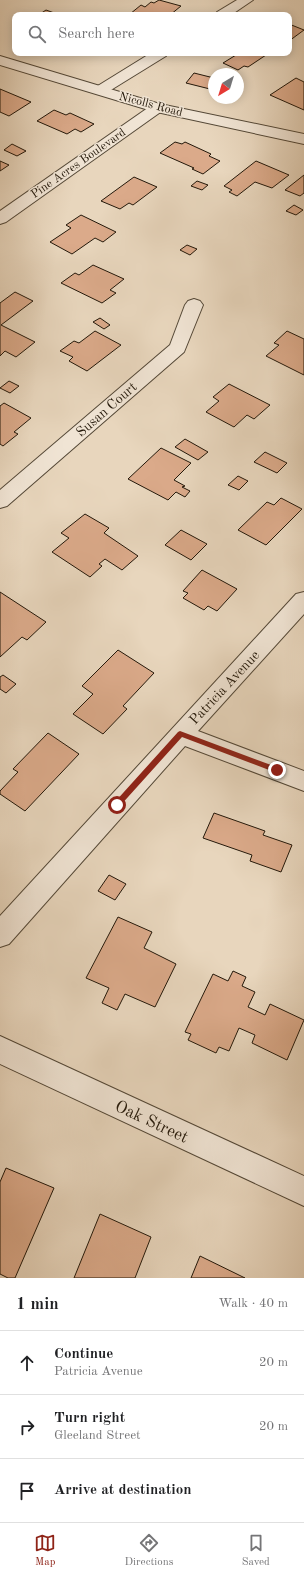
<!DOCTYPE html>
<html lang="en">
<head>
<meta charset="utf-8">
<style>
  :root { --surface:#fff; --page:#f6f6f6; --text:#202124; --muted:#757577; --line:#e0e0e0; --accent:#8f2418 }
  body { margin:0; font-family:"Old Standard TT",serif; background:var(--page); color:var(--text) }
  .compass { position:absolute; left:208px; top:68px; width:36px; height:36px; border-radius:50%; background:var(--surface); box-shadow:0 2px 10px #0003; rotate:218deg }
  .stop { position:absolute; width:12px; height:12px; margin:-9px; border:3px solid #8f2418; border-radius:50%; background:#fff }
  .stop.end { background:#8f2418; border-color:#fff; box-shadow:0 1px 4px #0008 }
  .list { margin:0; padding:0; list-style:none }
  h2 { display:flex; justify-content:space-between; align-items:center; height:52px; margin:0; padding:0 16px; font-size:17px }
  h2 small { font-size:13px; font-weight:400; color:var(--muted) }
  .list li { display:grid; grid-template-columns:26px 1fr auto; gap:12px; align-items:center; box-sizing:border-box; height:64px; padding:0 16px; border-top:1px solid var(--line) }
  .list b { display:block; font-size:15px; white-space:nowrap }
  .list p { margin:0; font-size:13px; white-space:nowrap; color:var(--muted) }
  .list em { font-size:13px; font-style:normal; color:var(--muted) }
  .icon { flex:none; width:22px; height:22px; fill:none; stroke:currentColor; stroke-width:2; stroke-linecap:round; stroke-linejoin:round }
  .map { position:relative; flex:none; width:304px; height:1278px; overflow:hidden }
  .search { position:absolute; background:var(--surface); box-shadow:0 2px 10px #0003; left:12px; right:12px; top:12px; height:44px; display:flex; align-items:center; gap:10px; box-sizing:border-box; padding:0 14px; border-radius:8px; color:var(--muted); font-size:15px }
  .sheet { height:244px; background:var(--surface) }
  nav { display:flex; justify-content:space-around; align-items:center; box-sizing:border-box; height:56px; border-top:1px solid var(--line); background:var(--surface); font-size:11px; color:var(--muted) }
  nav a { display:grid; justify-items:center; gap:2px }
  nav .on { color:var(--accent) }
  .map>svg:first-child { display:block }
  .building { fill:#dbaa8a; stroke:#23180a }
  .lines { fill:none; stroke-linecap:round; stroke-linejoin:round }
  .minor-casing { stroke:#544837; stroke-width:2 }
  .tertiary-casing { stroke:#544837; stroke-width:2 }
  .minor { fill:#f0e4d4; fill-rule:evenodd }
  .tertiary { fill:#f0e4d4; fill-rule:evenodd }
  .route { fill:#8f2418 }
  .labels { text-anchor:middle; stroke-width:3; stroke-linejoin:round; paint-order:stroke }
  .far-street-label { font-size:12px; fill:#23180a; stroke:#f0e4d4 }
  .street-label { font-size:14px; fill:#23180a; stroke:#f0e4d4 }
  .near-street-label { font-size:17px; fill:#23180a; stroke:#f0e4d4 }
</style>
</head>
<body>
<div class="map">
<svg width="304" height="1278" viewBox="0 0 304 1278">
  <rect width="100%" height="100%" fill="#e8d6bd"/>
  <filter id="stains"><feTurbulence type="fractalNoise" baseFrequency=".005" numOctaves="4"/><feColorMatrix values="0 0 0 0 .2 0 0 0 0 .09 0 0 0 0 .02 0 0 0 .5 -.17"/></filter>
  <radialGradient id="worn" r=".72"><stop offset=".6" stop-color="#630" stop-opacity="0"/><stop offset="1" stop-color="#630" stop-opacity=".3"/></radialGradient>
  <g class="building">
    <path d="M159,0l22,6 -11,9h-35l-5,-1 11,-9 4,2 6,-5 3,1z"/>
    <path d="M46,10l11,4 -13,1 -4,-1z"/>
    <path d="M289,24l15,6 -15,11z"/>
    <path d="M234,53h35l-21,14 -4,-1 -6,4 -15,-7 13,-8 -3,-1z"/>
    <path d="M194,73l20,5v12l-28,-7z"/>
    <path d="M296,78l8,4v28l-34,-15z"/>
    <path d="M0,89l31,13 -22,14 -9,-4z"/>
    <path d="M54,110l12,5 4,-2 24,11 -13,8 -6,-3 -8,5 -30,-13z"/>
    <path d="M175,142l7,2 3,-2 26,12 -2,2 11,5 -17,13 -11,-5 2,-1 -34,-15z"/>
    <path d="M12,144l14,7 -9,5 -13,-6z"/>
    <path d="M0,161l9,4 -9,6z"/>
    <path d="M256,161l33,14 -17,13 -17,-6 -18,14 -8,-4 3,-2 -8,-4z"/>
    <path d="M304,175v18l-4,3 -15,-6z"/>
    <path d="M134,177l23,10 -24,18 -4,-2 -9,6 -19,-8z"/>
    <path d="M197,181l11,4 -6,5 -11,-4z"/>
    <path d="M294,205l9,5 -7,5 -10,-4z"/>
    <path d="M81,215l35,17 -13,10 -8,-4 -23,16 -22,-12 21,-14 -5,-3z"/>
    <path d="M187,245l10,4 -7,6 -10,-5z"/>
    <path d="M93,265l31,14 -14,11 6,3 -14,10 -41,-20 14,-10 4,2z"/>
    <path d="M15,292l18,9 -32,24 34,17 -19,15 -11,-6 -5,5v-53z"/>
    <path d="M100,318l10,7 -6,4 -11,-7z"/>
    <path d="M95,331l26,14 -34,26 -18,-10 4,-4 -13,-6 14,-10 5,2z"/>
    <path d="M287,331l17,8v36l-38,-19 13,-11 -5,-2z"/>
    <path d="M9,381l10,5 -9,7 -10,-5z"/>
    <path d="M229,384l41,21 -16,14 -7,-4 -13,12 -28,-15 13,-11 -6,-4z"/>
    <path d="M4,403l27,15 -17,14 4,2 -15,12 -3,-2v-38z"/>
    <path d="M185,439l23,13 -10,8 -23,-13z"/>
    <path d="M161,448l30,15 -17,17 11,6 -3,1 8,4 -5,6 -9,-5 -8,8 -40,-21z"/>
    <path d="M265,452l22,11 -10,10 -23,-11z"/>
    <path d="M238,476l10,5 -9,9 -11,-5z"/>
    <path d="M281,498l21,11 -36,36 -28,-15 29,-28 7,3z"/>
    <path d="M85,514l24,14 -5,5 34,23 -16,14 -17,-11 -6,5 3,2 -12,11 -38,-25 17,-14 -8,-5z"/>
    <path d="M181,530l26,14 -16,16 -26,-15z"/>
    <path d="M202,570l35,19 -20,22 -9,-5 -4,4 -21,-12 5,-5 -5,-2z"/>
    <path d="M0,592l46,30 -19,18 -5,-3 -22,20z"/>
    <path d="M118,650l36,23 -31,33 4,3 -24,25 -30,-20 20,-20 -11,-8z"/>
    <path d="M3,675l13,9 -10,9 -6,-4v-12z"/>
    <path d="M48,733l31,21 -54,57 -25,-17v-3l18,-19 -5,-3z"/>
    <path d="M214,813l51,18 -2,4 29,10 -11,27 -31,-11 2,-6 -49,-17z"/>
    <path d="M109,875l17,9 -11,16 -17,-9z"/>
    <path d="M118,917l34,15 -8,16 32,16 -21,43 -30,-13 -8,16 -15,-7 7,-15 -23,-10z"/>
    <path d="M233,971l13,6 -4,9 13,6 -7,15 17,8 5,-11 34,16 -17,40 -35,-17 3,-8 -16,-7 -10,23 -10,-4 -3,6 -28,-13 3,-6 -6,-2 28,-58 15,7z"/>
    <path d="M6,1168l48,20 -39,90h-7l-8,-4v-92z"/>
    <path d="M100,1214l51,23 -16,41h-61z"/>
    <path d="M200,1256l45,22h-54z"/>
  </g>
  <g class="lines">
    <defs>
      <g id="minor">
        <path d="M237,0h16l-22,15h-16l2,-3z"/>
        <path d="M151,53h17l-2,3 -60,37 -5,1 -5,-1 -2,-3 2,-3z"/>
        <path d="M157,104l5,1 2,3 -2,3 -156,111 -6,2v-13l152,-106z"/>
        <path d="M194,299l6,2 3,4 -19,47 -177,154 -7,2v-18l170,-145 15,-40 3,-4z"/>
        <path d="M304,592v22l-106,117 106,40v20l-119,-45 -176,198 -9,3v-31l296,-322z"/>
        <path d="M0,1036l304,140v30l-304,-142z"/>
      </g>
      <path id="tertiary" d="M0,56l160,48 144,30v10l-152,-33 -152,-46z"/>
    </defs>
    <use href="#minor" class="minor-casing"/>
    <use href="#tertiary" class="tertiary-casing"/>
    <use href="#minor" class="minor"/>
    <use href="#tertiary" class="tertiary"/>
  </g>
  <path class="route" d="M180,731l99,37 1,2 -3,3 -95,-36 -63,70h-5v-4l64,-71z"/>
  <g class="labels">
    <g class="far-street-label">
      <text transform="translate(151 104) rotate(15)" y="4">Nicolls Road</text>
      <text transform="translate(78 163) rotate(-35)" y="4">Pine Acres Boulevard</text>
    </g>
    <g class="street-label">
      <text transform="translate(106 409) rotate(-41)" y="5">Susan Court</text>
      <text transform="translate(224 687) rotate(-47)" y="5">Patricia Avenue</text>
    </g>
    <g class="near-street-label">
      <text transform="translate(152 1121) rotate(25)" y="6">Oak Street</text>
    </g>
  </g>
  <rect width="100%" height="100%" filter="url(#stains)"/>
  <rect width="100%" height="100%" fill="url(#worn)"/>
</svg>
<svg class="compass" viewBox="-18 -18 36 36"><path d="M0-13l5 13h-10z" fill="#e53935"/><path d="M0 13l5-13h-10z" fill="#757577"/></svg>
<div class="stop" style="left:117px;top:805px"></div>
<div class="stop end" style="left:277px;top:770px"></div>
<div class="search"><svg class="icon" aria-label="search" viewBox="0 0 24 24"><circle cx="10" cy="10" r="6"/><path d="M15 15l6 6"/></svg>Search here</div>
</div>
<section class="sheet">
<h2>1 min<small>Walk · 40 m</small></h2>
<ul class="list">
<li><svg class="icon" aria-label="ahead" viewBox="0 0 24 24"><path d="M12 20V5M6 11l6-6 6 6"/></svg><div><b>Continue</b><p>Patricia Avenue</p></div><em>20 m</em></li>
<li><svg class="icon" aria-label="right" viewBox="0 0 24 24"><path d="M7 20v-9h11M14 6l5 5-5 5"/></svg><div><b>Turn right</b><p>Gleeland Street</p></div><em>20 m</em></li>
<li><svg class="icon" aria-label="arrive" viewBox="0 0 24 24"><path d="M6 21V4h12l-3 4 3 4H6"/></svg><div><b>Arrive at destination</b></div></li>
</ul>
</section>
<nav>
<a class="on"><svg class="icon" aria-label="map" viewBox="0 0 24 24"><path d="M3 6l6-2 6 2 6-2v14l-6 2-6-2-6 2zM9 4v14M15 6v14"/></svg>Map</a>
<a><svg class="icon" aria-label="directions" viewBox="0 0 24 24"><path d="M12 3l9 9-9 9-9-9zM9 14v-3h6M13 9l2 2-2 2"/></svg>Directions</a>
<a><svg class="icon" aria-label="saved" viewBox="0 0 24 24"><path d="M7 4h10v16l-5-4-5 4z"/></svg>Saved</a>
</nav>
</body>
</html>
